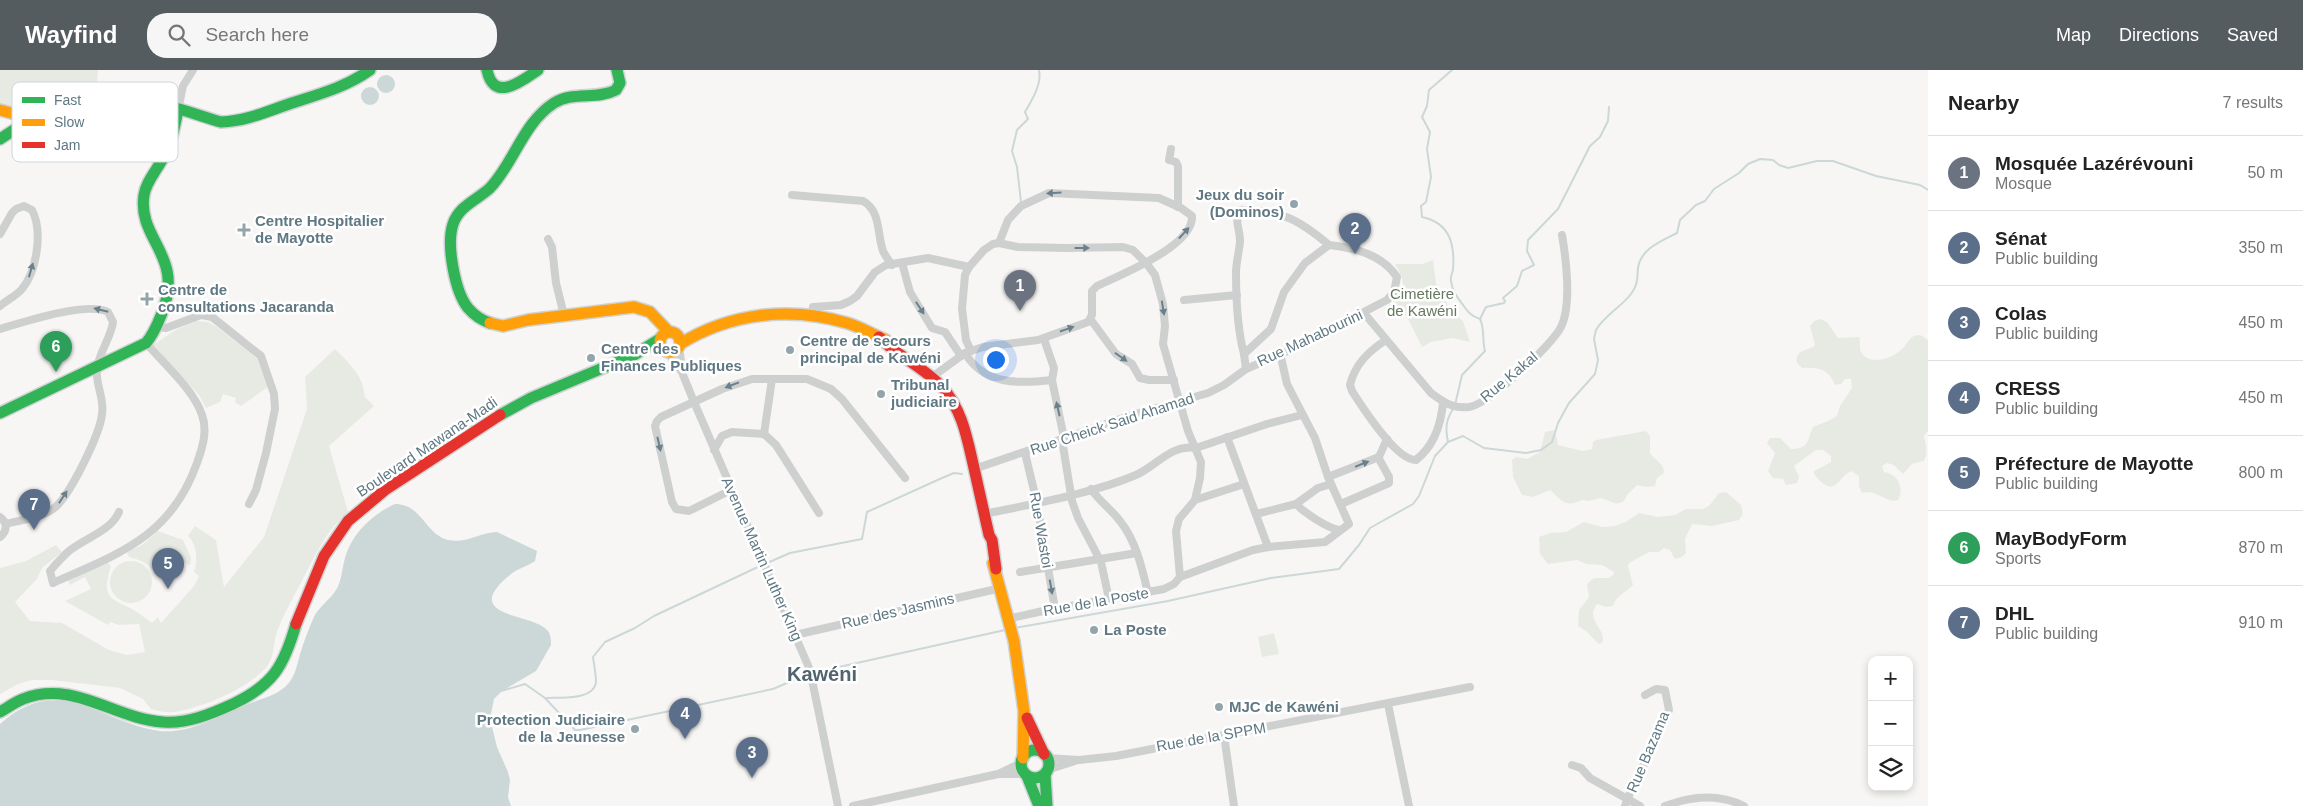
<!DOCTYPE html>
<html lang="en">
<head>
<meta charset="utf-8">
<style>
  :root { --surface:#fff; --page:#f6f6f6; --text:#222; --muted:#767676; --line:#e0e0e0; --accent:#555c60 }
  body { margin:0; font-family:Helvetica,sans-serif; background:var(--page); color:var(--text) }
  .controls { position:absolute; right:15px; bottom:15px; display:grid; overflow:hidden; border-radius:10px; box-shadow:0 2px 8px #0003 }
  .controls button { width:45px; height:45px; display:grid; place-items:center; padding:0; border:0; border-bottom:1px solid var(--line); background:var(--surface); color:var(--text); font:25px sans-serif }
  .you { position:absolute; left:995px; top:289px; width:18px; height:18px; margin:-12px; border:4px solid #fff; border-radius:50%; background:#1a73e8; box-shadow:0 0 0 8px #1a73e833 }
  .badge { display:grid; place-items:center; width:32px; height:32px; border-radius:50%; background:var(--accent); color:#fff; font-size:16px; font-weight:700 }
  .pin { position:absolute; translate:-50% -41px; filter:drop-shadow(0 1px 2px #0008) }
  .pin::after { content:''; position:absolute; top:26px; width:18px; height:15px; background:inherit; clip-path:polygon(0 0,100% 0,50% 100%) }
  .list { margin:0; padding:0; list-style:none }
  h2 { display:flex; justify-content:space-between; align-items:center; height:65px; margin:0; padding:0 20px; font-size:21px }
  h2 small { font-size:16px; font-weight:400; color:var(--muted) }
  .list li { display:grid; grid-template-columns:32px 1fr auto; gap:15px; align-items:center; box-sizing:border-box; height:75px; padding:0 20px; border-top:1px solid var(--line) }
  .list b { display:block; font-size:19px; white-space:nowrap }
  .list p { margin:0; font-size:16px; white-space:nowrap; color:var(--muted) }
  .list em { font-size:16px; font-style:normal; color:var(--muted) }
  .icon { flex:none; width:28px; height:28px; fill:none; stroke:currentColor; stroke-width:2; stroke-linecap:round; stroke-linejoin:round }
  .map { position:relative; flex:none; width:1928px; height:736px; overflow:hidden }
  header { display:flex; align-items:center; gap:30px; box-sizing:border-box; height:70px; padding:0 25px; background:var(--accent); color:#fff }
  header strong { font-size:24px }
  nav { display:flex; gap:28px; margin-inline-start:auto; font-size:18px }
  .search { width:350px; height:45px; background:var(--page); display:flex; align-items:center; gap:12px; box-sizing:border-box; padding:0 18px; border-radius:20px; color:var(--muted); font-size:19px }
  main { display:flex }
  aside { flex:1; background:var(--surface) }
  .map>svg:first-child { display:block }
  .green { fill:#e7eae3 }
  .water { fill:#ccd7d8 }
  .lines { fill:none; stroke-linecap:round; stroke-linejoin:round }
  .stream { stroke:#ccd7d8; stroke-width:2 }
  .fast-casing { stroke:#d0d3d4; stroke-width:14 }
  .slow-casing { stroke:#d0d3d4; stroke-width:14 }
  .jam-casing { stroke:#d0d3d4; stroke-width:14 }
  .street { stroke:#ced0d0; stroke-width:8 }
  .fast { stroke:#30b455; stroke-width:11 }
  .slow { stroke:#ff9f0a; stroke-width:11 }
  .jam { stroke:#e5322d; stroke-width:11 }
  .oneway { fill:#6a818b }
  .poi-dot { fill:#94a4ab; stroke:#fff; stroke-width:2 }
  .labels { text-anchor:middle; stroke-width:5; stroke-linejoin:round; paint-order:stroke }
  .poi-label { font-size:15px; font-weight:bold; fill:#5f7883; stroke:#fff; text-anchor:start }
  .park-label { font-size:15px; fill:#677a5f; stroke:#fff }
  .street-label { font-size:15px; fill:#5f7883; stroke:#fff }
  .district-label { font-size:20px; font-weight:bold; fill:#52646d; stroke:#fff }
  .key { fill:#fff; stroke:#cfd6da; stroke-width:1 }
  .key-label { font-size:14px; fill:#5f7883 }
</style>
</head>
<body>
<header>
<strong>Wayfind</strong>
<div class="search"><svg class="icon" aria-label="search" viewBox="0 0 24 24"><circle cx="10" cy="10" r="6"/><path d="M15 15l6 6"/></svg>Search here</div>
<nav><a>Map</a><a>Directions</a><a>Saved</a></nav>
</header>
<main>
<div class="map">
<svg width="1928" height="736" viewBox="0 0 1928 736">
  <rect width="100%" height="100%" fill="#f7f6f5"/>
  <g class="green">
    <path d="M0,0h98l-1,14 -7,8c-7,1 -16,-1 -23,1 -27,8 -37,26 -67,10z"/>
    <path d="M1433,190l3,23 15,28 12,10 7,21 -18,-4 -21,4 -9,5 -14,-28 -16,-19c16,-11 12,-21 3,-36h27z"/>
    <path d="M1821,249l6,3 11,16 21,-1c2,5 0,10 2,15 9,15 33,6 42,-4 5,-5 6,-12 15,-13 4,0 6,2 10,5v91l-4,5c2,9 4,16 0,25l-12,3 -9,10 -9,-9 -7,-2 -5,3 2,6c13,1 21,16 14,28 -12,4 -20,-11 -36,-7l-3,-7v-10l-8,-5c-15,8 -16,29 -37,3v-3l17,-9v-6l-8,-6h-7l-22,16 5,11 -2,6 -11,2 -3,-6 -10,-1 -5,-7 7,-18 -8,-10 3,-5h10l11,11c19,0 16,-10 22,-22 9,-4 17,-6 24,-11l3,-10 12,-18 -1,-9h-6l-4,5 -6,1c-6,-16 -17,-18 -33,-17l-5,-5c-2,-15 12,-11 18,-18l-5,-19 4,-5z"/>
    <path d="M196,251l12,1 9,5 41,32 10,28 -27,19 -6,-4 1,-4 -13,-4 -3,8 -14,6 -7,-13 -46,-50 24,-16z"/>
    <path d="M335,279c15,15 28,26 30,48l9,9 -45,40 19,66c-20,17 -29,36 -41,59 -10,20 -21,38 -29,58 -5,12 -3,25 -10,36 -16,22 -68,44 -95,47 -7,1 -15,-1 -22,-3l-8,-10 -23,-11 -68,-8h-20l-14,4 -18,10v-126l26,-7 30,-16 6,7 -20,16 -5,11 -22,23 15,19 32,2 47,27 18,5 18,-3 -6,-28 -20,1 -9,-3 -2,3 -43,-24 26,-12 -6,-12 -15,8 -2,-5 39,-18 4,4c-6,21 -9,30 15,40 9,4 18,11 26,17l6,-6 3,6 33,-37 5,-10 -5,-4c4,-12 3,-28 -6,-36l7,-10 21,14 8,47 40,-50 43,-128 -2,-32z"/>
    <path d="M1555,360l3,15 25,6 9,-2 1,-7 3,-2 50,-9 4,5v17c5,8 14,9 14,20l-7,5 -2,8 -9,1 -9,-2 -10,10 -3,6c-10,6 -14,-1 -23,-3l-13,3 -6,-1c-16,8 -20,1 -32,-10l-17,7 -11,-2 -9,-18 -1,-17 4,-3 11,2 13,-7 5,-20z"/>
    <path d="M1726,422l15,13 2,9 -4,6 -27,6 -20,-2 -7,15 1,14 -4,4 -7,2 -5,-9 -6,-2 -5,4h-10l-20,11 -1,3 5,19c-7,8 -16,9 -20,21l-7,1 -9,-3c-13,17 11,25 5,39l-3,1 -13,-13 -8,-5 1,-16 10,-13 -2,-13 7,-6h14l5,-3 1,-3 -12,-7 -15,-1 -10,-4 -29,4 -8,-10 -1,-17 11,-4 16,-1 18,-10 18,5 13,-1 11,-4 13,-9 19,4 17,-2 11,-6h17l6,-3 10,-13z"/>
    <path d="M158,461l25,9 8,18 -1,8 -6,-4 -7,9 -11,-8 -9,12c-9,-12 -14,-14 -28,-18l-2,-4 3,-3 12,-5z"/>
    <circle cx="131" cy="512" r="21"/>
    <path d="M1274,563l5,21 -17,3 -4,-20z"/>
  </g>
  <g class="water">
    <circle cx="386" cy="14" r="9"/>
    <circle cx="370" cy="26" r="9"/>
    <path d="M395,434c27,0 30,30 53,36 19,4 32,-8 49,-8l40,19 -2,10c-7,5 -18,8 -24,13 -54,44 22,39 36,56 4,4 4,10 4,15l-15,26 -34,20 -8,8 -4,20 7,28 11,25 2,8 -2,17 3,9h-511v-82c58,-53 101,-1 160,7 29,3 60,-15 86,-26 11,-5 25,-8 35,-15 16,-11 15,-25 21,-42 3,-10 7,-19 11,-29 5,-12 16,-18 23,-29 6,-9 6,-22 9,-32 7,-25 28,-44 50,-54z"/>
  </g>
  <g class="lines">
    <g class="stream">
      <path d="M1452,0l-23,20 -2,16 -5,11 8,15 -3,17 4,28 -5,25 -5,4 1,11c28,6 33,27 31,53 -1,4 -3,7 -2,11 1,10 7,17 12,24 5,7 8,11 17,14 5,10 2,22 5,32l-23,24 -7,30"/>
      <path d="M1021,132l-4,-35 -5,-16 5,-21 11,-11 -3,-7c7,-12 17,-28 14,-42"/>
      <path d="M1480,249l6,-12 18,-4 1,-2 -2,-3 14,-12 5,-15 12,-6 -7,-14 1,-11 30,-31 32,-63 10,-9 8,-16 1,-14"/>
      <path d="M1448,372c-3,-14 -2,-22 5,-33"/>
      <path d="M767,493l23,-10 72,-14 5,-27 75,-34 12,-5 8,1"/>
      <path d="M1015,558l153,-27 103,-23 68,-9 20,-24 11,-17 43,-24 6,-8 16,-40 13,-14 15,-6 21,12 42,5 15,-3 11,-8 6,-19 11,-20 26,-29 3,-14 -4,-21 2,-9c8,-14 25,-23 35,-36 7,-9 6,-15 7,-26 3,-20 24,-27 39,-35l3,-13 16,-15 9,-4 9,-12 25,-16 9,-9 12,-5 13,1 6,5 9,3 29,-7h16l43,15 44,9 8,5"/>
      <path d="M812,603l193,-43"/>
      <path d="M501,621l24,-7 20,14 30,32h5l193,-41 35,-15"/>
      <path d="M545,628c14,-1 49,3 51,-16 0,-8 -2,-17 -3,-25l12,-15 30,-14 19,-12 108,-51"/>
    </g>
    <defs>
      <g id="fast">
        <path d="M487,0c7,34 36,10 51,0"/>
        <path d="M0,69c21,-13 43,-30 67,-38 49,-17 107,7 154,21 26,-1 47,-11 71,-19 28,-9 54,-16 78,-33"/>
        <path d="M490,253c-9,-3 -16,-8 -22,-15 -13,-16 -22,-63 -15,-84 6,-18 24,-24 37,-36 24,-25 33,-65 64,-85 19,-12 43,-3 62,-13l4,-7 -3,-13"/>
        <path d="M0,343l146,-70c8,-9 12,-20 16,-30 23,-58 -25,-73 -18,-118 2,-14 15,-27 21,-41 7,-13 10,-29 13,-44"/>
        <path d="M500,345l31,-17 103,-43 26,-16"/>
        <path d="M0,642c7,-4 15,-10 23,-13 49,-20 92,20 140,23 24,2 48,-8 70,-18 40,-19 51,-38 63,-80"/>
        <circle cx="1035" cy="694" r="14"/>
        <path d="M1045,704l2,32"/>
        <path d="M1027,706l12,30"/>
      </g>
      <g id="slow">
        <path d="M0,40l34,9"/>
        <path d="M490,253l13,3 25,-6 106,-13 16,5 19,20"/>
        <circle cx="670" cy="272" r="10"/>
        <path d="M680,274c50,-31 110,-38 167,-21 14,4 26,12 39,17"/>
        <path d="M993,493l21,78 10,70 -1,47"/>
      </g>
      <g id="jam">
        <path d="M879,267c19,20 45,30 63,50 21,24 25,51 32,81 5,22 10,45 15,67l3,5 4,29"/>
        <path d="M296,554l28,-68 24,-35 37,-31 115,-75"/>
        <path d="M1027,648l17,36"/>
      </g>
    </defs>
    <use href="#fast" class="fast-casing"/>
    <use href="#slow" class="slow-casing"/>
    <use href="#jam" class="jam-casing"/>
    <g class="street">
      <path d="M178,40l5,-24 10,-16"/>
      <path d="M1171,79l-2,11 7,2 2,4v41"/>
      <path d="M792,125l71,6c18,10 14,33 20,50 2,5 6,9 9,14"/>
      <path d="M0,164l12,-21 4,-4 8,-3 8,4c11,21 5,61 -10,79 -6,7 -15,11 -22,17"/>
      <path d="M548,169l4,8 4,36 8,32"/>
      <path d="M902,193l8,29 22,36 13,4 16,24"/>
      <path d="M1184,230l53,-5"/>
      <path d="M1364,243l67,80c12,9 22,16 38,14 20,-3 83,-62 92,-80 11,-22 5,-69 1,-92"/>
      <path d="M812,246l1,-9 28,-2 9,-4 7,-5 18,-24 11,-7 42,-7 41,9"/>
      <path d="M1091,250l25,34 16,10 8,14 9,2h25"/>
      <path d="M156,257l10,1 35,-13 11,2 49,39 13,38 1,15 -9,44 -10,37 -7,14"/>
      <path d="M0,259c23,-7 87,-28 108,-17l5,10c-2,16 -14,30 -16,47 -2,15 8,30 5,45 -2,20 -33,84 -49,95 -13,9 -32,11 -47,15"/>
      <path d="M1044,269l10,29 -2,12 12,58 -1,8 9,55 6,17 23,44 8,37"/>
      <path d="M1386,270c-17,11 -31,24 -36,45l2,6c11,17 44,69 64,69 18,-14 25,-36 27,-57"/>
      <path d="M679,277l4,28 11,27 116,268 28,136"/>
      <path d="M971,281l-5,-11 -4,-31 3,-34 4,-8 15,-17 9,-6 6,-1 19,4 49,1 56,-1 10,3 13,13 9,12 8,29 2,22 -2,18 25,87 13,31 -1,16 -5,22 -16,19 -3,12 4,46"/>
      <path d="M667,282l14,19"/>
      <path d="M965,283c19,32 53,31 87,27"/>
      <path d="M1244,284c-7,-26 -8,-55 -8,-82 0,-9 4,-25 4,-31 0,-14 -6,-16 0,-31 42,1 57,8 89,35"/>
      <path d="M1246,299l-2,-15 27,-25 13,-37 21,-29 24,-18"/>
      <path d="M932,307l33,-24 18,-6 55,-7 50,-18 4,-7v-24l5,-5c23,-11 97,-40 95,-70l-11,-8 -22,-10 -110,-5 -28,13 -13,14 -9,23"/>
      <path d="M764,364l8,-55"/>
      <path d="M1227,367l41,110"/>
      <path d="M714,380l8,-14 10,-4 32,2 12,11 43,68"/>
      <path d="M1025,383l12,50 18,106"/>
      <path d="M974,399l158,-54 76,-22 16,-8 22,-16 44,-19 97,-50 7,-8 3,-15c-15,-23 -43,-29 -68,-32"/>
      <path d="M1328,407l51,-20 8,-18"/>
      <path d="M1091,419c9,13 20,20 29,32 16,20 22,47 28,72"/>
      <path d="M731,420l-42,21 -13,-2 -4,-7 -17,-76 2,-5 4,-4 61,-28 30,-10h55l24,10 11,10 63,79"/>
      <path d="M1195,430l49,-16"/>
      <path d="M1296,434c9,9 31,24 43,26"/>
      <path d="M1341,434l48,-21v-6l-11,-20"/>
      <path d="M119,442c-8,19 -34,26 -50,39 -7,6 -13,13 -19,20l3,12c65,-29 118,-46 144,-120 5,-14 11,-32 5,-48 -8,-25 -39,-52 -56,-72"/>
      <path d="M984,444c48,-10 107,-20 152,-39 21,-9 34,-31 60,-27l71,-24 35,-9"/>
      <path d="M1256,444l40,-10 22,-16 13,-4"/>
      <path d="M0,447c7,5 8,14 0,20"/>
      <path d="M1020,502l117,-19"/>
      <path d="M1007,549l36,-8 121,-22 10,-5 6,-7 73,-27 15,-3 57,-5 24,-18 -21,-47 -13,-39 -28,-54 -7,-31"/>
      <path d="M795,565l206,-47"/>
      <path d="M1388,634l21,102"/>
      <path d="M1224,665l10,71"/>
      <path d="M1047,688l32,2 37,-4 354,-69"/>
      <path d="M1572,695l9,3 9,10 50,28"/>
      <path d="M1047,700l28,-9"/>
      <path d="M1000,704h25"/>
      <path d="M853,736l145,-32 23,-11"/>
      <path d="M1625,736l10,-26 12,-21 22,-49 -4,-20 -9,-1 -11,6"/>
      <path d="M1665,736c26,-10 53,-13 79,0"/>
    </g>
    <use href="#fast" class="fast"/>
    <use href="#slow" class="slow"/>
    <use href="#jam" class="jam"/>
  </g>
  <defs><path id="oneway-solid" d="M-6-.8H1V-3.2L6.5 0L1 3.2V.8H-6Z" transform="scale(1.25)"/></defs>
  <g class="oneway">
    <use href="#oneway-solid" transform="translate(1054 123) rotate(177)"/>
    <use href="#oneway-solid" transform="translate(1184 163) rotate(-47)"/>
    <use href="#oneway-solid" transform="translate(1082 178)"/>
    <use href="#oneway-solid" transform="translate(31 200) rotate(-74)"/>
    <use href="#oneway-solid" transform="translate(920 238) rotate(57)"/>
    <use href="#oneway-solid" transform="translate(1163 238) rotate(81)"/>
    <use href="#oneway-solid" transform="translate(101 240) rotate(-166)"/>
    <use href="#oneway-solid" transform="translate(1067 259) rotate(-19)"/>
    <use href="#oneway-solid" transform="translate(1121 287) rotate(35)"/>
    <use href="#oneway-solid" transform="translate(732 315) rotate(159)"/>
    <use href="#oneway-solid" transform="translate(1058 339) rotate(-103)"/>
    <use href="#oneway-solid" transform="translate(659 374) rotate(77)"/>
    <use href="#oneway-solid" transform="translate(1362 394) rotate(-22)"/>
    <use href="#oneway-solid" transform="translate(63 427) rotate(-57)"/>
    <use href="#oneway-solid" transform="translate(1051 517) rotate(80)"/>
  </g>
  <g class="poi-dot">
    <circle cx="1294" cy="134" r="5"/>
    <path d="M241.5 152.5h5v5h5v5h-5v5h-5v-5h-5v-5h5z"/>
    <path d="M144.5 221.5h5v5h5v5h-5v5h-5v-5h-5v-5h5z"/>
    <circle cx="790" cy="280" r="5"/>
    <circle cx="591" cy="288" r="5"/>
    <circle cx="881" cy="324" r="5"/>
    <circle cx="1094" cy="560" r="5"/>
    <circle cx="1219" cy="637" r="5"/>
    <circle cx="635" cy="659" r="5"/>
  </g>
  <g class="labels">
    <g class="poi-label">
      <text x="1284" y="130" text-anchor="end">Jeux du soir<tspan x="1284" dy="17">(Dominos)</tspan></text>
      <text x="255" y="156">Centre Hospitalier<tspan x="255" dy="17">de Mayotte</tspan></text>
      <text x="158" y="225">Centre de<tspan x="158" dy="17">consultations Jacaranda</tspan></text>
      <text x="800" y="276">Centre de secours<tspan x="800" dy="17">principal de Kawéni</tspan></text>
      <text x="601" y="284">Centre des<tspan x="601" dy="17">Finances Publiques</tspan></text>
      <text x="891" y="320">Tribunal<tspan x="891" dy="17">judiciaire</tspan></text>
      <text x="1104" y="565">La Poste</text>
      <text x="1229" y="642">MJC de Kawéni</text>
      <text x="625" y="655" text-anchor="end">Protection Judiciaire<tspan x="625" dy="17">de la Jeunesse</tspan></text>
    </g>
    <g class="park-label">
      <text x="1422" y="229">Cimetière<tspan x="1422" dy="17">de Kawéni</tspan></text>
    </g>
    <g class="street-label">
      <text transform="translate(1310 268) rotate(-25)" y="5">Rue Mahabourini</text>
      <text transform="translate(1509 307) rotate(-40)" y="5">Rue Kakal</text>
      <text transform="translate(1112 354) rotate(-18)" y="5">Rue Cheick Said Ahamad</text>
      <text transform="translate(427 377) rotate(-34)" y="5">Boulevard Mawana-Madi</text>
      <text transform="translate(1041 460) rotate(80)" y="5">Rue Wastoi</text>
      <text transform="translate(762 489) rotate(66)" y="5">Avenue Martin Luther King</text>
      <text transform="translate(1096 532) rotate(-10)" y="5">Rue de la Poste</text>
      <text transform="translate(898 541) rotate(-13)" y="5">Rue des Jasmins</text>
      <text transform="translate(1211 667) rotate(-10)" y="5">Rue de la SPPM</text>
      <text transform="translate(1648 682) rotate(-67)" y="5">Rue Bazama</text>
    </g>
    <g class="district-label">
      <text x="822" y="611">Kawéni</text>
    </g>
  </g>
  <rect x="12" y="12" width="166" height="80" rx="8" class="key"/>
  <rect x="22" y="27" width="23" height="6" fill="#30b455"/>
  <rect x="22" y="49" width="23" height="7" fill="#ff9f0a"/>
  <rect x="22" y="72" width="23" height="6" fill="#e5322d"/>
  <g class="key-label">
    <text x="54" y="35">Fast</text>
    <text x="54" y="57">Slow</text>
    <text x="54" y="80">Jam</text>
  </g>
</svg>
<div class="controls">
<button>+</button>
<button>−</button>
<button><svg class="icon" aria-label="layers" viewBox="0 0 24 24"><path d="M12 4l9 5-9 5-9-5zM3 14l9 5 9-5"/></svg></button>
</div>
<div class="you"></div>
<div class="pin badge" style="left:1020px;top:241px;background:#6b7280">1</div>
<div class="pin badge" style="left:1355px;top:184px;background:#5c6f8a">2</div>
<div class="pin badge" style="left:752px;top:708px;background:#5c6f8a">3</div>
<div class="pin badge" style="left:685px;top:669px;background:#5c6f8a">4</div>
<div class="pin badge" style="left:168px;top:519px;background:#5c6f8a">5</div>
<div class="pin badge" style="left:56px;top:302px;background:#2e9e5b">6</div>
<div class="pin badge" style="left:34px;top:460px;background:#5c6f8a">7</div>
</div>
<aside>
<h2>Nearby<small>7 results</small></h2>
<ul class="list">
<li><span class="badge" style="background:#6b7280">1</span><div><b>Mosquée Lazérévouni</b><p>Mosque</p></div><em>50 m</em></li>
<li><span class="badge" style="background:#5c6f8a">2</span><div><b>Sénat</b><p>Public building</p></div><em>350 m</em></li>
<li><span class="badge" style="background:#5c6f8a">3</span><div><b>Colas</b><p>Public building</p></div><em>450 m</em></li>
<li><span class="badge" style="background:#5c6f8a">4</span><div><b>CRESS</b><p>Public building</p></div><em>450 m</em></li>
<li><span class="badge" style="background:#5c6f8a">5</span><div><b>Préfecture de Mayotte</b><p>Public building</p></div><em>800 m</em></li>
<li><span class="badge" style="background:#2e9e5b">6</span><div><b>MayBodyForm</b><p>Sports</p></div><em>870 m</em></li>
<li><span class="badge" style="background:#5c6f8a">7</span><div><b>DHL</b><p>Public building</p></div><em>910 m</em></li>
</ul>
</aside>
</main>
</body>
</html>
